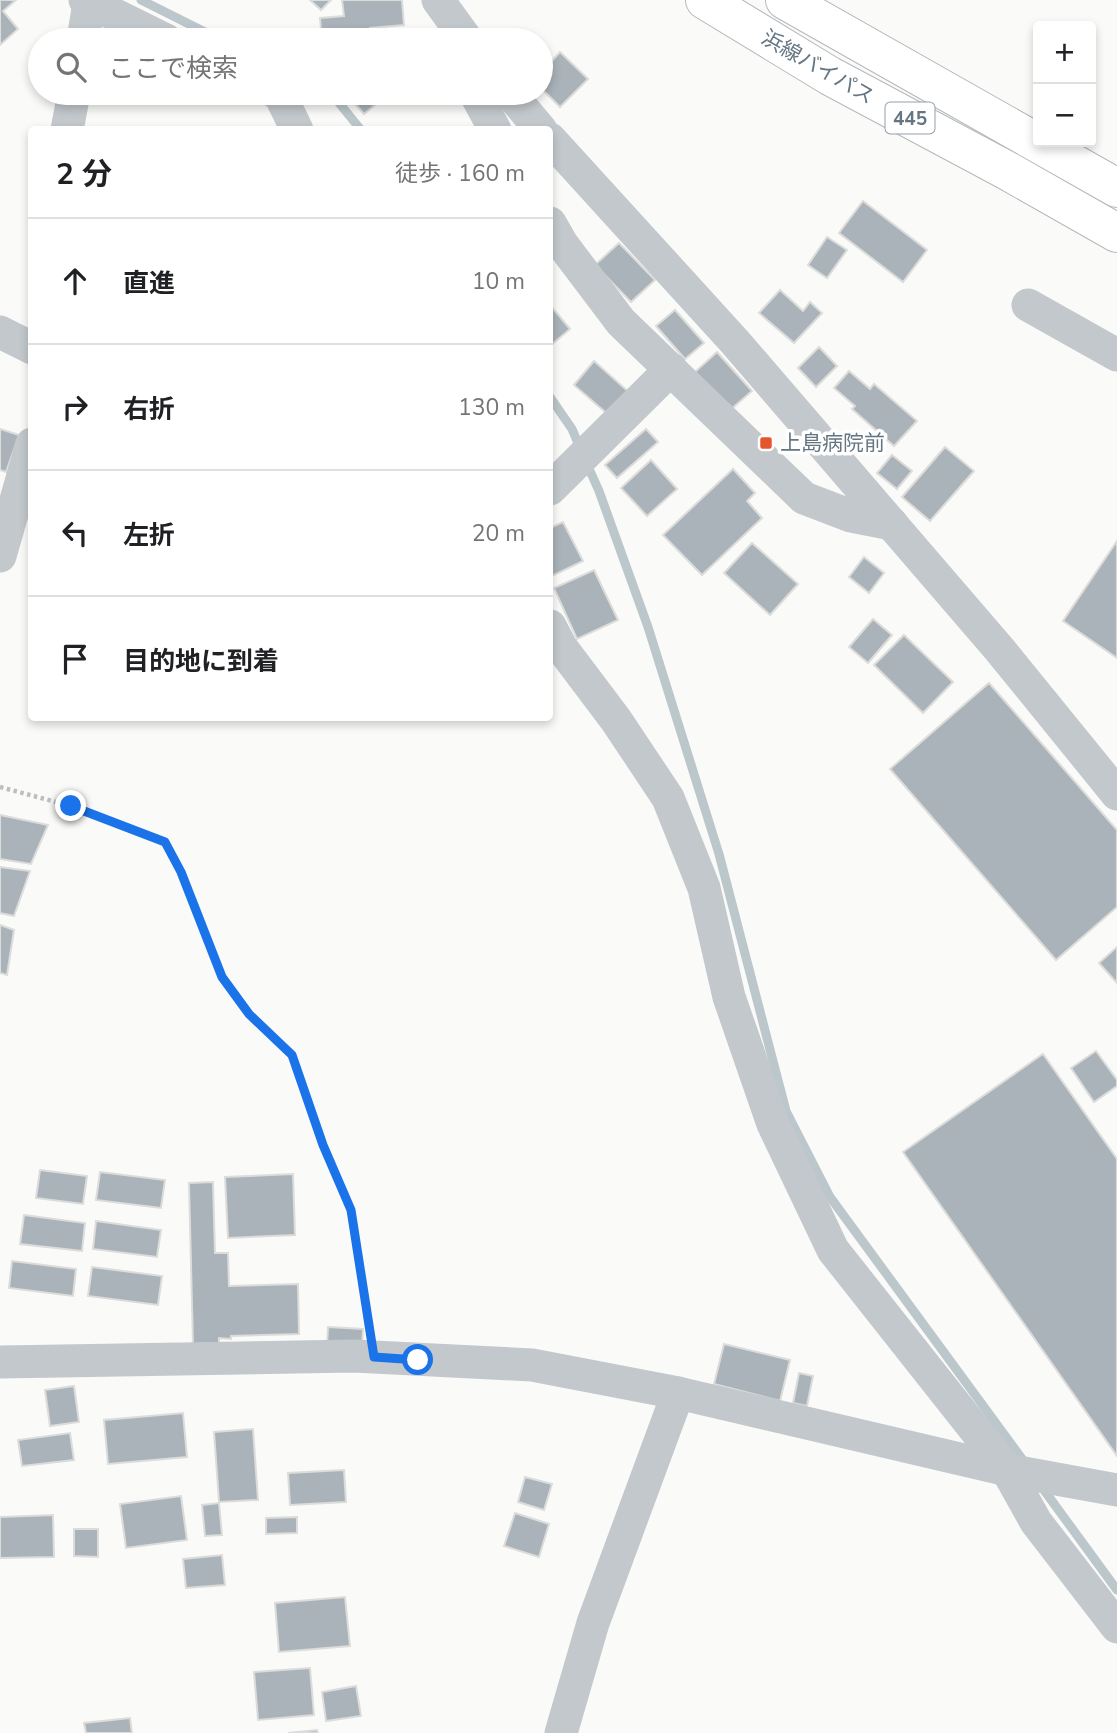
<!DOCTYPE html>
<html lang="ja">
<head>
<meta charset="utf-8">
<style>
  :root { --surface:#fff; --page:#f2f2f2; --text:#202124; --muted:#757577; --line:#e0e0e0 }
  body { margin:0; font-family:"Nunito Sans","Noto Sans JP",sans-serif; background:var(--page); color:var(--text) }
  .controls { position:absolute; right:21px; top:21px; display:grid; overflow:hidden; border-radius:7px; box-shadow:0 4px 10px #0003 }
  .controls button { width:63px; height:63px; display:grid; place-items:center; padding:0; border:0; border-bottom:2px solid var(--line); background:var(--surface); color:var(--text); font:35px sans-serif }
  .stop { position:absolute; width:21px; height:21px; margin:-16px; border:5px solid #1a73e8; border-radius:50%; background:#fff }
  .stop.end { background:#1a73e8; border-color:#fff; box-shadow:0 2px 7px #0008 }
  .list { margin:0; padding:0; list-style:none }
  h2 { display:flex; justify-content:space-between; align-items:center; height:91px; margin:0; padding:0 28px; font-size:30px }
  h2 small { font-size:23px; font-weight:400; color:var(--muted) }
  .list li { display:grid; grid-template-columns:46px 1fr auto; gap:21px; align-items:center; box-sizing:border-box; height:126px; padding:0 28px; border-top:2px solid var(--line) }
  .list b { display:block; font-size:26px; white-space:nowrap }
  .list em { font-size:23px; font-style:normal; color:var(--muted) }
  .icon { flex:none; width:38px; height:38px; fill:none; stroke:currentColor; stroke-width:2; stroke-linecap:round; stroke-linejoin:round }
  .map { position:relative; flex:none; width:1117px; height:1733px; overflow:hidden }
  .search { position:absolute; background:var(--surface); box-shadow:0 4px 10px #0003; left:28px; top:28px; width:525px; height:77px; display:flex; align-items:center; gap:18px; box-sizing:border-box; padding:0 24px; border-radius:38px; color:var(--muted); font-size:26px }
  .panel { position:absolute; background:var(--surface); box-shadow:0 4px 10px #0003; left:28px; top:126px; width:525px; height:595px; border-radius:7px }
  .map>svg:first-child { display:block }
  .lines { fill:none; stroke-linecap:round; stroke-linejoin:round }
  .stream { stroke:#bbc7cb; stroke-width:9 }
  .building { fill:#aab3b9; stroke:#dcdcda; stroke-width:2 }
  .highway-casing { stroke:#b4b9bd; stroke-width:40 }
  .path { stroke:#bbbfc2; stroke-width:4.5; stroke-dasharray:3.5 3.5; stroke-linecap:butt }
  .minor { stroke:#c3c8cc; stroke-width:33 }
  .highway { stroke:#fff; stroke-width:38 }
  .route { stroke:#1a73e8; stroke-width:9 }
  .poi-dot { fill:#e4572e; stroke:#fff; stroke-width:2.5 }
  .labels { text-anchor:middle; stroke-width:7; stroke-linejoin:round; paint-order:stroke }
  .shield { fill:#fff; stroke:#939fa8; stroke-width:2 }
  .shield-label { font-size:19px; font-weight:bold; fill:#657683 }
  .street-label { font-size:21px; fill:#657683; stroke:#fff }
  .poi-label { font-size:21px; fill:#657683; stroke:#fff; text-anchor:start }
</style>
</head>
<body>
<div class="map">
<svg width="1117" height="1733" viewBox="0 0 1117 1733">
  <rect width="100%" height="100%" fill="#fafaf8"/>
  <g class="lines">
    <g class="stream">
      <path d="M141,0l80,40"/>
      <path d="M331,93l30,37"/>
      <path d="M550,397l22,32 9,21"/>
      <path d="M586,462l13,29 49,136 71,227 67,257 44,86 195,266"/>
      <path d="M1041,1486l76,104"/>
    </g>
  </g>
  <g class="building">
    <path d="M0,0h16l-13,11 15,18 -18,16z"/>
    <path d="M310,0h21l-10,10z"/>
    <path d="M342,0h60l2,25 -34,3 1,12h-49l-2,-22 24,-2z"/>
    <path d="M560,52l28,27 -28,28 -19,-19v-15z"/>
    <path d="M346,93h33l4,5 -19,16z"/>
    <path d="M863,201l64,49 -24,32 -64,-49z"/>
    <path d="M827,237l20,13 -20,28 -19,-13z"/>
    <path d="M619,243l36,37 -24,22 -36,-37z"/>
    <path d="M780,290l23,21 7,-9 12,11 -28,30 -35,-30z"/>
    <path d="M550,305l20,24 -20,17z"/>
    <path d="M675,310l29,33 -19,16 -29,-33z"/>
    <path d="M819,347l18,19 -21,21 -18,-19z"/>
    <path d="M717,352l35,39 -23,20 -34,-39z"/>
    <path d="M594,361l37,33 -20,23 -37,-32z"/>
    <path d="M849,371l21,18 4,-5 43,37 -23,25 -42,-37 3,-3 -21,-18z"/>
    <path d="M0,429l19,6 -13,37 -6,-2z"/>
    <path d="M646,429l12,13 -41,36 -12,-13z"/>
    <path d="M945,447l29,24 -44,50 -28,-24z"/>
    <path d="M892,455l20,16 -15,18 -20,-16z"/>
    <path d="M651,460l26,29 -30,27 -26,-28z"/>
    <path d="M733,469l22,24 -8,8 15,17 -60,57 -39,-40z"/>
    <path d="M563,522l20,39 -33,16v-49z"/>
    <path d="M1117,541v117l-54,-37z"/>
    <path d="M752,543l46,41 -28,31 -46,-42z"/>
    <path d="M864,557l20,16 -15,20 -20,-16z"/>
    <path d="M594,570l24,50 -41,19 -23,-51z"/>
    <path d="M873,619l19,16 -24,28 -19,-16z"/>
    <path d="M904,635l49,47 -30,31 -49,-48z"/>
    <path d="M989,683l128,147v77l-61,53 -166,-191z"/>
    <path d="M0,815l48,10 -17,39 -31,-5z"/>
    <path d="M0,867l30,4 -16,45 -14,-3z"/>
    <path d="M0,925l14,5 -7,45 -7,-2z"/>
    <path d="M1117,947v36l-18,-20z"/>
    <path d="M1096,1051l21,29v6l-23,16 -23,-34z"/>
    <path d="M1043,1054l74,105v297l-214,-304z"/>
    <path d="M40,1170l47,6 -4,28 -47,-6z"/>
    <path d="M100,1172l65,8 -4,28 -65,-8z"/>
    <path d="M293,1174l2,61 -67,3 -3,-61z"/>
    <path d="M213,1182l2,71h13l1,33 69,-2 1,50 -68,2v3l-12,-1v7l-26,1 -4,-163z"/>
    <path d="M24,1215l61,8 -3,28 -62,-7z"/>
    <path d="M96,1221l65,9 -4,27 -64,-8z"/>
    <path d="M12,1261l64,8 -3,27 -64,-8z"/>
    <path d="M92,1267l70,9 -4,29 -70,-9z"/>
    <path d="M328,1327l35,2 -1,18 -35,-2z"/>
    <path d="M724,1344l66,16 -10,41 -66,-17z"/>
    <path d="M799,1373l14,3 -6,30 -14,-3z"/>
    <path d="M74,1386l5,36 -29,4 -5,-36z"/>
    <path d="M183,1413l4,44 -79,7 -4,-44z"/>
    <path d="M253,1429l5,71 -39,2 -5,-70z"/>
    <path d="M70,1433l4,27 -52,6 -4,-26z"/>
    <path d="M344,1470l2,32 -56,3 -2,-32z"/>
    <path d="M525,1477l27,7 -8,26 -26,-8z"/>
    <path d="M181,1496l6,44 -61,8 -6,-44z"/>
    <path d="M219,1503l3,32 -17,1 -3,-31z"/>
    <path d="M515,1513l34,11 -10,33 -35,-11z"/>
    <path d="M53,1515l1,42 -54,1v-41z"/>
    <path d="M297,1517v16l-31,1v-16z"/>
    <path d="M74,1529h24v28l-24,-1z"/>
    <path d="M222,1555l3,30 -39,3 -3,-29z"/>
    <path d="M345,1597l5,49 -71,6 -4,-49z"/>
    <path d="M310,1668l4,47 -56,5 -4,-48z"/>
    <path d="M356,1686l5,30 -35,5 -4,-29z"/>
    <path d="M130,1718l2,15h-46l-2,-10z"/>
    <path d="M317,1730l1,3h-30z"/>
  </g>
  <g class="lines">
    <defs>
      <g id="highway">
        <path d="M705,0l125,76 176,94 111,63"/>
        <path d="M785,0l332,188"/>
      </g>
    </defs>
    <use href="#highway" class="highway-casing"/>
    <path class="path" d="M0,787l71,19 94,36 16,30 41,105 27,37 43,41 31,90 28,65 18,115"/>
    <g class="minor">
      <path d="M85,0l81,40"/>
      <path d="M438,0l29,40"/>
      <path d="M83,40l6,-37"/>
      <path d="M276,93l4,2 17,35"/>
      <path d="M475,93l20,37"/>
      <path d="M510,93l31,37"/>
      <path d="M67,130l7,-37"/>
      <path d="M550,139l185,203 265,308 117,144"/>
      <path d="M550,223l12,21 59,78 183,176 47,18 41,8"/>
      <path d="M1028,305l89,50"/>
      <path d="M0,332l32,16"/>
      <path d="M550,489l121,-120"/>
      <path d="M0,556l32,-112"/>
      <path d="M550,626l11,21 55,73 52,78 36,90 25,109 44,127 60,126 174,220 29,52 81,105"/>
      <path d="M0,1362l354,-6 178,9 146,28 329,77 110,20"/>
      <path d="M561,1733l32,-110 85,-230"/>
    </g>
    <use href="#highway" class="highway"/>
  </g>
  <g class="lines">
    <path class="route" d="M71,806l94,36 16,30 41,105 27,37 43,41 31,90 28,65 23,147 44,3"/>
  </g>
  <rect class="poi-dot" x="759" y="436" width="14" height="14" rx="3.5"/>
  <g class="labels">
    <rect class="shield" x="885.5" y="102.5" width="49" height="31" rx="5"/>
    <g class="shield-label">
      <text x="910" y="125">445</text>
    </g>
    <g class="street-label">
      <text transform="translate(818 67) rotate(30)" y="7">浜線バイパス</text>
    </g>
    <g class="poi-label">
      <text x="780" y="450">上島病院前</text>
    </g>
  </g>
</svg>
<div class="controls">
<button>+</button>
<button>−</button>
</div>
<div class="stop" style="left:418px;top:1360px"></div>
<div class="stop end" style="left:71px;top:806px"></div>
<div class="search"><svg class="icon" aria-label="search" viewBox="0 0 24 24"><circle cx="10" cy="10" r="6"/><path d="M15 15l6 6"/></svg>ここで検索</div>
<section class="panel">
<h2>2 分<small>徒歩 · 160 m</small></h2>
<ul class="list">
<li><svg class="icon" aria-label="ahead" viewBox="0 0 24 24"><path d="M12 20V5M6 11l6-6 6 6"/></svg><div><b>直進</b></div><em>10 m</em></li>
<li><svg class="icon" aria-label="right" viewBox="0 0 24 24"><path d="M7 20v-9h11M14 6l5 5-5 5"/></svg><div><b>右折</b></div><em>130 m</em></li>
<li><svg class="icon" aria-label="left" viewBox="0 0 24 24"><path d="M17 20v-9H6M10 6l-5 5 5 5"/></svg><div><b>左折</b></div><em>20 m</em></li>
<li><svg class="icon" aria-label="arrive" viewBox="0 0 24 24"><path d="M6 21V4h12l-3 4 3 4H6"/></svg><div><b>目的地に到着</b></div></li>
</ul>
</section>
</div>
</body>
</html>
